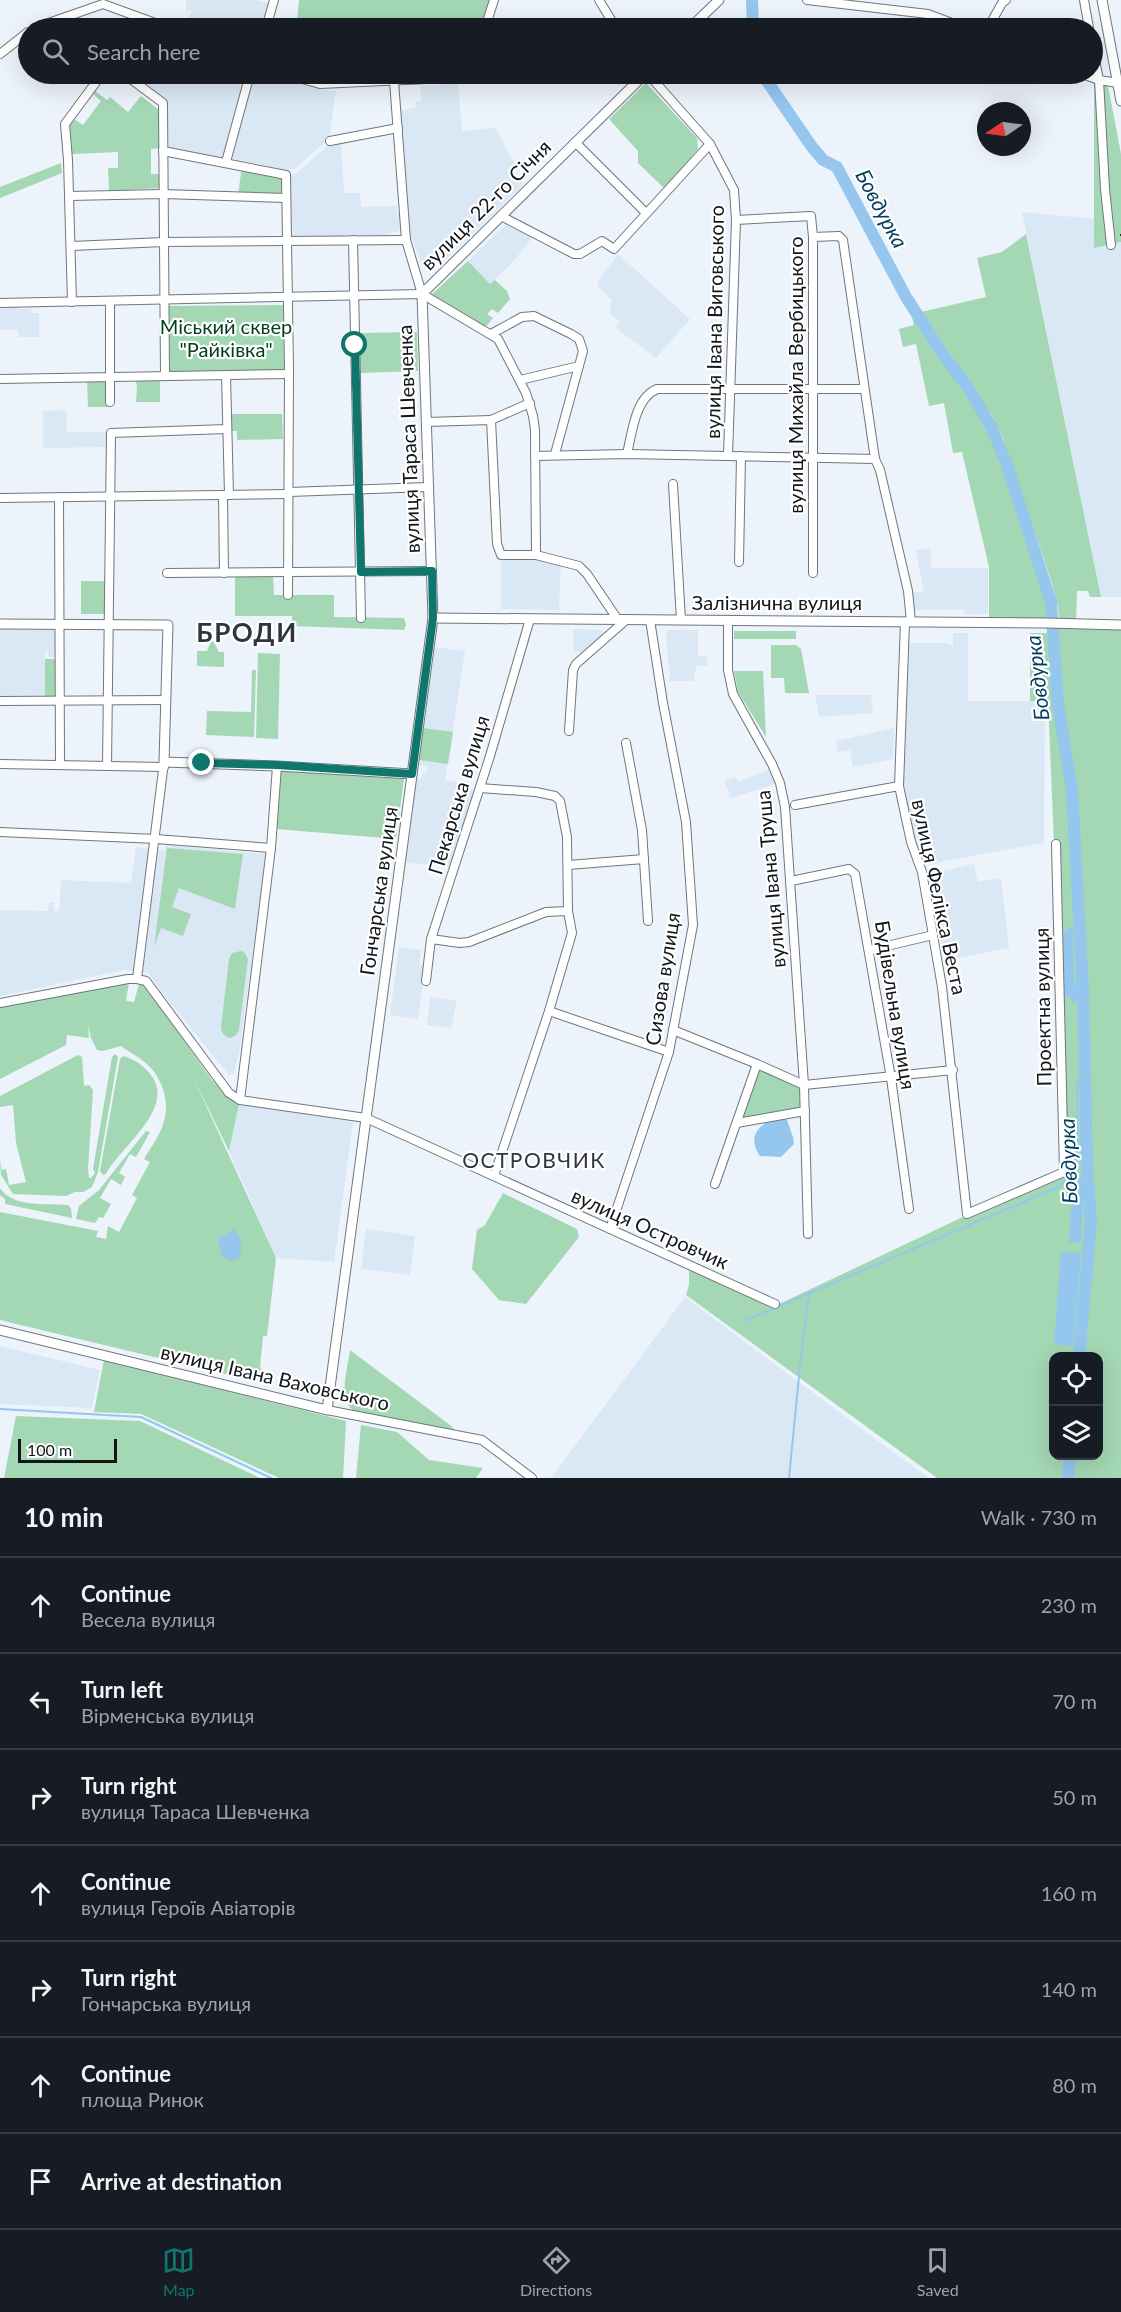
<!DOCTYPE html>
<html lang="en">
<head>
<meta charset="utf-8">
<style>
  :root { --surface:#171b24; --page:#242831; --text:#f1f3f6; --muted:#9ea1a6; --line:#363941; --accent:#0f766e }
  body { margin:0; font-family:Lato,sans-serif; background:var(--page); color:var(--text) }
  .controls { position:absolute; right:18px; bottom:18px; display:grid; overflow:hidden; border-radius:12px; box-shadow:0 6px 24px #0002 }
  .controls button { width:54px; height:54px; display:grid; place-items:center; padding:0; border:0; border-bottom:2px solid var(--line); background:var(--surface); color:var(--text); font:30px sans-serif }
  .compass { position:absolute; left:977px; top:102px; width:54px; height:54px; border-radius:50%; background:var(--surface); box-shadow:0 6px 24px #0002; rotate:257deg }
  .scale { position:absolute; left:18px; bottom:15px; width:99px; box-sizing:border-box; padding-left:6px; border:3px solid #131518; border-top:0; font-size:16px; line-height:21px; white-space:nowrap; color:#131518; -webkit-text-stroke:4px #fff; paint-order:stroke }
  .stop { position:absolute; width:18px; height:18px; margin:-14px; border:4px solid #0f766e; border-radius:50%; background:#fff }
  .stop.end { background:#0f766e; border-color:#fff; box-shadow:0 2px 6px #0008 }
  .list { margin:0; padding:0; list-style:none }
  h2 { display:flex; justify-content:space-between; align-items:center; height:78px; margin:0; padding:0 24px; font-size:26px }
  h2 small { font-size:20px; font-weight:400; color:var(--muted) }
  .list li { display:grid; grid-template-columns:39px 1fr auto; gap:18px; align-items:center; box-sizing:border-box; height:96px; padding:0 24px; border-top:2px solid var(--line) }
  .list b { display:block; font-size:22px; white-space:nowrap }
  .list p { margin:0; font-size:20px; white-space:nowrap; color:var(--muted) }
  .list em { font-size:20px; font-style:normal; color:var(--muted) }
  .icon { flex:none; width:33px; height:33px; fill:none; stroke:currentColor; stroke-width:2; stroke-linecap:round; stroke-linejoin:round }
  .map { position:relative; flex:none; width:1121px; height:1478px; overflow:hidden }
  .search { position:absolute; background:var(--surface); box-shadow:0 6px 24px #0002; left:18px; right:18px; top:18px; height:66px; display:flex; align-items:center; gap:15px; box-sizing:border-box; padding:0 21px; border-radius:33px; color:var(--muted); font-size:22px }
  .sheet { height:750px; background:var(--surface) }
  nav { display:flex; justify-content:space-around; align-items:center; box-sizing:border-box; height:84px; border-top:2px solid var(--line); background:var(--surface); font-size:16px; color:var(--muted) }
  nav a { display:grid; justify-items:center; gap:3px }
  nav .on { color:var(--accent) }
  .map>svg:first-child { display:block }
  .built { fill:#dae8f5 }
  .green { fill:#a4d7b3; fill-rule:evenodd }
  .water { fill:#95c6ee }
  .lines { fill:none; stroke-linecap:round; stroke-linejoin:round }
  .stream { stroke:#95c6ee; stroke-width:2 }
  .river { stroke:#95c6ee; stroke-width:12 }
  .minor-casing { stroke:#6f767d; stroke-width:10 }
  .major-casing { stroke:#6f767d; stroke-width:11 }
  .minor { stroke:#fff; stroke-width:8 }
  .major { stroke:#fff; stroke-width:9 }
  .rail { stroke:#2d3033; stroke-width:2; stroke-dasharray:12 6; stroke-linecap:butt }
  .route { stroke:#0f766e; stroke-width:8 }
  .labels { text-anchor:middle; stroke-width:4.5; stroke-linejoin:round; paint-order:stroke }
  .street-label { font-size:20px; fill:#131518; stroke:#fff }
  .park-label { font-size:20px; fill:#00401e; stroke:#fff }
  .water-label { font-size:21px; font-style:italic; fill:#003d61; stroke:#fff }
  .neighbourhood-label { font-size:21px; letter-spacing:1.5px; fill:#2f353b; stroke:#fff }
  .district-label { font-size:26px; font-weight:bold; letter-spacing:1.5px; fill:#2f353b; stroke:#fff }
</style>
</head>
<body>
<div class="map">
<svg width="1121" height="1478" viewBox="0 0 1121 1478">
  <rect width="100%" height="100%" fill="#ecf3fb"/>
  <g class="built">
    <path d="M186,0h70l13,3 -7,25h-67l-9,-3 6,-15h-6z"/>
    <path d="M127,74h120l-24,85 -56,-11v-42z"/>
    <path d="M253,74h9l56,15 18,2 -7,48 -35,30 -7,1 -57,-12z"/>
    <path d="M458,84l4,47 33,-3 22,39 -6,6 12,12 -79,76 -6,-6 -15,11 -12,-29 -11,-127 15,-2 1,-6 5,-1 -1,-15z"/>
    <path d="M341,142l3,51h16l1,14 36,-1v6l3,1 1,17 -15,5 -97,2 2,-62 6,-2 34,-30z"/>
    <path d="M1022,212l73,7 -1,29 27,-6v355h-20z"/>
    <path d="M510,221l25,13 -22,28 -23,22 -22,-23z"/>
    <path d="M618,254l72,65 -34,39 -40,-30 4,-6 -11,-9 3,-13 -15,-14 3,-8z"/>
    <path d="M3,306l2,2 3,-2h9l1,3h13l1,4h7v24h-21v-7h-18v-21z"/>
    <path d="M66,410l1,22h42v15l-66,1v-37z"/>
    <path d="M931,549v19h57v46h-23l-1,-4h-51l-2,-18h13l-8,-42z"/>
    <path d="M501,555l60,7 -2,48 -58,-1z"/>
    <path d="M0,629l56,1v27h-8v-5h-3v44l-45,1z"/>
    <path d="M573,629l29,1v5l-18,16 -10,1z"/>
    <path d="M669,630h29v26h9v10h-11l-2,15h-24l-4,-46z"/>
    <path d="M953,633h15v68h77l-1,142 -121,22 -9,-25 -11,-55 4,-142h38l8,3z"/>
    <path d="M434,647l31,4 -20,129 12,2v5l16,2v9l-22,70 -46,-6 11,-84h5l1,-4h3l2,-8 -9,-1z"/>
    <path d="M815,695h56l2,18 -54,4z"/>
    <path d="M894,728l-1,31 -40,8 -3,-17 -12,2 -2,-11z"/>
    <path d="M768,770l7,14 -44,14 -7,-18 12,-3 2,5z"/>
    <path d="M166,845l100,9 -26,194 -6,25 -5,2 -66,-81 -15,-21 -23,-3 -125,26v-86l48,1 1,-9 5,1v8h5l2,-31 70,3 5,-36 29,4z"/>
    <path d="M974,864l4,18 23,-4 8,70 -65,13 -15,-87z"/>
    <path d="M399,947l22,3 -2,15 6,1 -7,53 -28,-4z"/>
    <path d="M430,997l27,4 -6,27 -24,-3z"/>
    <path d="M239,1104l114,18 -19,140 -58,-4 -47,-107z"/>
    <path d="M366,1229l49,7 -5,39 -49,-6z"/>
    <path d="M685,1297l197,147 47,34h-378z"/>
    <path d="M0,1346l100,24 -8,38 -92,-4z"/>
  </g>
  <g class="green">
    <path d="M299,0h194l-9,25 -4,3h-201l3,-2h11l4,-4z"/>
    <path d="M760,74h5l3,2 46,70 10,12 14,8 4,6 14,29 14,22 21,44 51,81 -21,-36 65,-15 -9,-39 25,-6 24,-18 75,363h-11l-2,-6h-11l-1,30 -17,-1 -1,-13 -7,-27 -48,-142 -10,-21 -30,-43 32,51 11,27 44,128 7,40 -68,-1v-52l-27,-115 -9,1 -9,-50 -15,3 -13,-62 -13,3 -4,-18 15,-4 -5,-19 -24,-37 -19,-44 -17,-28 -10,-23 -17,-13 -16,-19z"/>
    <path d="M1094,78l13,3 14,73v88l-27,6z"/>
    <path d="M646,83l51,55 1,11 -33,40 -27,-26v-12l-29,-32z"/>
    <path d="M95,91l12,9 3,-3 18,15 13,-16 18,14 1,38 -9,1v25h9v14l-51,3 -1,-23h10v-16l-46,2 -2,-30 4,-5 9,6 18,-24 -8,-7z"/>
    <path d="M61,163l1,10 -62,25v-11z"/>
    <path d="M242,165l44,10 -1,23 -47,-2z"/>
    <path d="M468,261l22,23 5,-4 12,11 3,8 -12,14 -6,-4 -5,5 6,4 -9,11 -53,-34z"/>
    <path d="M283,305l1,65 -114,2 -1,-66z"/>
    <path d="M417,332l1,39 -58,2v-40z"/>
    <path d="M87,379h22v28h-21z"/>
    <path d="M136,380h24v22h-24l1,-14z"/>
    <path d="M230,414h52l1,25 -46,1v-9h-6z"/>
    <path d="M235,577h38l1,18h60v22l70,1 2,7 -2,5 -112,-4v-10h-57z"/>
    <path d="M81,581h25l-1,33h-24z"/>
    <path d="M1048,628l73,2v848h-184l-251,-183 3,-10v-16l86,37 192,-91 98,-43 -6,-329h-5l-6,-142h-18v-68h18zM1054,1356h44v100h-44z"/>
    <rect x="734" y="631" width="62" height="8"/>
    <path d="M212,639l7,13h5v15l-27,-1v-15h10z"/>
    <path d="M771,645h25l5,4 8,44h-24l-1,-15h-13z"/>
    <path d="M258,653l22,1 -2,85 -22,-1z"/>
    <rect x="45" y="659" width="13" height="37"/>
    <path d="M252,670h4l-2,67 -48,-2 1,-24 44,1z"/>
    <path d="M734,671h29l3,66 -28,-45z"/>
    <path d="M423,728l30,4 -5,32 -29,-4z"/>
    <path d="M280,771l124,8 -8,60 -120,-10z"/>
    <path d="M167,848l76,6 -8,55 -56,-21 -7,19 19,7 -8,22 -22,-8 -7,19z"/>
    <path d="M241,951l4,2 3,6 -9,71 -4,6 -6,2 -6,-4 -2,-6 8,-69 3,-6z"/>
    <path d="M129,982l-3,19 8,1 5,-18 5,1 68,95 15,16 12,8 -10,47 -37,-76 84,183 -9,78h-4l-3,31 4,6 -2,10 -262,-63v-108l98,19 -2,6 10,2 2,-13 11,6 18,-34 -5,-3 18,-33 -6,-3c7,-12 17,-25 20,-38 6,-19 -2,-43 -16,-56 -8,-8 -18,-12 -27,-19l-18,5 -6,-1 -6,-12 -3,-13 1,13 -22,-3 -1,10 -66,34v-72z"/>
    <path d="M115,1054l3,3 -20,115 -6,15 -9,5h-8l-9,4 -53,-2 -12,-19 -1,-15 2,10 4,-1 3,16 17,-3 -10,-39 -3,-38 -13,2v-11l78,-41 4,2 2,29 5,-1 4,5 -5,78 1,10h2l4,-5 -2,-4 19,-112z"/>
    <path d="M123,1056c11,3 19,8 27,18 28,33 -30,73 -44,100l-3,1 -3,-4 20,-112z"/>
    <path d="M758,1066l44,21 1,22 -64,11z"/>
    <path d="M146,1131l4,1 -14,25 -6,-3 -11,19 6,4 -4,8 -10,-6 -11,19 11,6 -8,14 -4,-1 -4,6 -19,-4 3,-13 20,-16z"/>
    <path d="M0,1188c13,20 46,15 68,17l3,3 1,10 -67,-14v-5l-5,-4z"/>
    <path d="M503,1193l74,36 2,8 -53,67 -27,-4 -27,-31 5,-39 8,-5z"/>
    <path d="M350,1350l100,75 6,6 -102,-20c-17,-12 -6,-43 -4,-61z"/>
    <path d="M104,1360l242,61 -3,57h-64l-138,-64 -47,-2z"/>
    <path d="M16,1416l124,5 120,57h-256z"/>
    <path d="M361,1425l36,7 32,28 54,8 -7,10h-120z"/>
  </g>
  <g class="water">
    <path d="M1070,926l3,2 1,53 2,2 1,18 -3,2 -5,-7h-5c-1,-22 0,-43 0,-64z"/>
    <path d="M776,1119l11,1 6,17 1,7 -13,13 -21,-1c-13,-18 -3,-32 16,-37z"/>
    <path d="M1073,1179h11l-3,64 -12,-1z"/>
    <path d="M232,1229c9,4 11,18 8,28l-8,4 -10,-4 -4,-17 1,-3 9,-2z"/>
    <path d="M1061,1251l20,2 -8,93 -19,-2z"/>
  </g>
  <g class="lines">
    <g class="stream">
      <path d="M744,1321l317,-135 17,-31 -1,-73 8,-3"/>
      <path d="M0,1409l141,8 130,61"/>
      <path d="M789,1478l11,-112 9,-73"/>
    </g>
    <g class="river">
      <path d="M752,0l1,28"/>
      <path d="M762,74l50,73 11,13 14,7 3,6 66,124 40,62 21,27 24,40 16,39 44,137 7,103 14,85 11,200 4,179 4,52 -12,135"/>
      <path d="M1068,1478l2,-22"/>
    </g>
    <defs>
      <g id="minor">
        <path d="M599,0l17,28"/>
        <path d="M807,0l121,14 37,14"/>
        <path d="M1084,0l5,28"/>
        <path d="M34,28l69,-24 66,24"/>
        <path d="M266,28l8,-28"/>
        <path d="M485,28l9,-28"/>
        <path d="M988,28l14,-25 4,-3"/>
        <path d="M1092,45l7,35 6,109 6,56"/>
        <path d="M0,54l28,-22"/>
        <path d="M124,74l39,29 2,273"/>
        <path d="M284,74l36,10 150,-7 7,-3"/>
        <path d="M648,74l62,70 24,46 2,30 -8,236"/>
        <path d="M1082,74l17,6 19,3"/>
        <path d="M701,77l4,-3"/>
        <path d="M394,81l12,159 16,54"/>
        <path d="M330,141l68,-13"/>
        <path d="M575,142l71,71"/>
        <path d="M163,151l123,24 3,195 -1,225"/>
        <path d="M226,162l24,-88"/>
        <path d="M69,196l94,-2 122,4"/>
        <path d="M501,216l73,38h6l22,-13 12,8 96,-105"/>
        <path d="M736,220l75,-4 2,21v336"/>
        <path d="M813,237l26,-1 4,4 32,219 5,11 28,121 3,31"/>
        <path d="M353,240l8,378"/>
        <path d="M71,246l93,-4 242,-2"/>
        <path d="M422,294l76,45 28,54 7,23 2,14 1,125 43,11 8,8 31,46"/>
        <path d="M110,301v101"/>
        <path d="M72,302l-4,-142 -3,-36 37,-50"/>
        <path d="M0,303l422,-9"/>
        <path d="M491,334l31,-17 12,-1 37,18 8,5 4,12 -28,103"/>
        <path d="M226,375l3,120"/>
        <path d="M0,379l289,-5"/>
        <path d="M520,380l59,-14"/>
        <path d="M491,420l39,-17"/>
        <path d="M426,422l65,-2 6,124 4,11h35"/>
        <path d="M627,454c5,-21 8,-56 30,-65h207"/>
        <path d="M535,456l92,-2 248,5"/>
        <path d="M673,484l8,136"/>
        <path d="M289,492l139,-5"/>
        <path d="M223,495l1,78"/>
        <path d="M59,497l1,268"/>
        <path d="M0,498l288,-4"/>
        <path d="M739,562l2,-106"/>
        <path d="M167,573l265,-2"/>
        <path d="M728,620v50l5,24 39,70 8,19 5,24 19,278 4,149"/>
        <path d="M905,622l-6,164 12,56 11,30 20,115 25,227 97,-42 -8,-328"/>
        <path d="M0,701l166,-1"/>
        <path d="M569,731l4,-61 3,-6 50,-44"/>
        <path d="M626,743l16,87 6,91"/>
        <path d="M164,762l-27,217 9,2 83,112 11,7 126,18 409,186"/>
        <path d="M0,764l164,3"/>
        <path d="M107,766l4,-333 116,-4"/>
        <path d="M480,788l56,4 19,4 5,5 7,36 1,74 4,22 -23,78 -55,165"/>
        <path d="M795,805l104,-19"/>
        <path d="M0,832l156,7 115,9"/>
        <path d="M568,865l76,-6"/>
        <path d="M791,881l58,-12 6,5 36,204 18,131"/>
        <path d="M431,939l29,4 9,-1 77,-30 22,-1"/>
        <path d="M870,950l63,-15"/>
        <path d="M426,981l5,-42 59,-183 40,-137"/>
        <path d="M0,1003l128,-24h9"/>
        <path d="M549,1011l120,41"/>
        <path d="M673,1030l84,34 47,21 149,-15"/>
        <path d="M240,1100l31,-252 6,-82"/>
        <path d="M737,1123l68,-12"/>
        <path d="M715,1184l42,-120"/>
        <path d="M610,1229l59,-177 24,-127 -7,-103 -23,-119 -13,-83"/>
        <path d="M327,1410l155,30 50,38"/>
      </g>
      <g id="major">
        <path d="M1102,0l19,101"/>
        <path d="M690,28l29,-28"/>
        <path d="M433,618l614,5 74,2"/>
        <path d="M0,624l168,1 -4,137 113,4 135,8"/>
        <path d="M0,1330l327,80 106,-792 -11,-324 223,-220"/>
      </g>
    </defs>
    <use href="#minor" class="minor-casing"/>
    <use href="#major" class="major-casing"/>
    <use href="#minor" class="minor"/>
    <use href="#major" class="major"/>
    <path class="rail" d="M1121,234v2"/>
  </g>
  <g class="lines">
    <path class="route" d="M202,763l75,2 135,9 21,-156 -1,-47 -71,1 -6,-227"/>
  </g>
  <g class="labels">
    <g class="street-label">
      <text transform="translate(486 205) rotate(-45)" y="7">вулиця 22-го Січня</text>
      <text transform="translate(715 322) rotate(-89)" y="7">вулиця Івана Виговського</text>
      <text transform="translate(796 375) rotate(-90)" y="7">вулиця Михайла Вербицького</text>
      <text transform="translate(409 439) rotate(-92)" y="7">вулиця Тараса Шевченка</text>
      <text x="777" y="610">Залізнична вулиця</text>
      <text transform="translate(459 795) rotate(-73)" y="7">Пекарська вулиця</text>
      <text transform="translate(771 879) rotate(-95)" y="7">вулиця Івана Труша</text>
      <text transform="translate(379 891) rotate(-82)" y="7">Гончарська вулиця</text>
      <text transform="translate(939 897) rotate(78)" y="7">вулиця Фелікса Веста</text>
      <text transform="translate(663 979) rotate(-81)" y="7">Сизова вулиця</text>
      <text transform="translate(895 1005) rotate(81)" y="7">Будівельна вулиця</text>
      <text transform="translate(1043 1007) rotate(-91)" y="7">Проектна вулиця</text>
      <text transform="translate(650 1229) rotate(24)" y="7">вулиця Островчик</text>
      <text transform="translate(275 1378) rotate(13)" y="7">вулиця Івана Ваховського</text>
    </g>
    <g class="park-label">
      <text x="226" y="334">Міський сквер<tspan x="226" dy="23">"Райківка"</tspan></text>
    </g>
    <g class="water-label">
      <text transform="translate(881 209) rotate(62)" y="7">Бовдурка</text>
      <text transform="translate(1038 678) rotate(-96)" y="7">Бовдурка</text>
      <text transform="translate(1069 1161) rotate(-92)" y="7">Бовдурка</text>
    </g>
    <g class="neighbourhood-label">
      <text x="534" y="1168">ОСТРОВЧИК</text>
    </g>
    <g class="district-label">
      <text x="247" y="642">БРОДИ</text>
    </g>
  </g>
</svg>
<div class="controls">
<button><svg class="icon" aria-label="locate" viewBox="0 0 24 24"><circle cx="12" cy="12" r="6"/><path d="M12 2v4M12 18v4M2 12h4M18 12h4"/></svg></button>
<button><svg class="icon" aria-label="layers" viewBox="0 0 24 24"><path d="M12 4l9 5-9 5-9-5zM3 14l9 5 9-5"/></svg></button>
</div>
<svg class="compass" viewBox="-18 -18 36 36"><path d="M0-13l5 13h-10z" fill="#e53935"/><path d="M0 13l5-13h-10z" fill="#9ea1a6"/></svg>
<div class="scale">100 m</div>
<div class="stop" style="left:355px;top:345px"></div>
<div class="stop end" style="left:202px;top:763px"></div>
<div class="search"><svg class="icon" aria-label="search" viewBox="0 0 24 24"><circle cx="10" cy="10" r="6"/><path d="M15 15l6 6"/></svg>Search here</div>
</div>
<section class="sheet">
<h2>10 min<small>Walk · 730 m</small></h2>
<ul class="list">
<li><svg class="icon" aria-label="ahead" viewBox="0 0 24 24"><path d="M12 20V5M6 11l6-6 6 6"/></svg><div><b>Continue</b><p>Весела вулиця</p></div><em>230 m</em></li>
<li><svg class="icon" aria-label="left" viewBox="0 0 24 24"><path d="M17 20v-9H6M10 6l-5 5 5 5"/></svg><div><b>Turn left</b><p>Вірменська вулиця</p></div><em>70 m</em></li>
<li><svg class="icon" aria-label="right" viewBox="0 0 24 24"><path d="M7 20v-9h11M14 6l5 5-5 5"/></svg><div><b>Turn right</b><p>вулиця Тараса Шевченка</p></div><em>50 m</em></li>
<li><svg class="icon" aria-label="ahead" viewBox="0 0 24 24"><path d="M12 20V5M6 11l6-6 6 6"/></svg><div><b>Continue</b><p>вулиця Героїв Авіаторів</p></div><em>160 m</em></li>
<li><svg class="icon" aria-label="right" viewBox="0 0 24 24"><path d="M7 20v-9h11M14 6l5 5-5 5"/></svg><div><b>Turn right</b><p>Гончарська вулиця</p></div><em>140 m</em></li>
<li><svg class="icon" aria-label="ahead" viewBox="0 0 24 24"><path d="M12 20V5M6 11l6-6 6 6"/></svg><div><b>Continue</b><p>площа Ринок</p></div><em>80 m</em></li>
<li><svg class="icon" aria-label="arrive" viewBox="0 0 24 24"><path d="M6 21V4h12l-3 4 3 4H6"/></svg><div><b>Arrive at destination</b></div></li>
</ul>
</section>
<nav>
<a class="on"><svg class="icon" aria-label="map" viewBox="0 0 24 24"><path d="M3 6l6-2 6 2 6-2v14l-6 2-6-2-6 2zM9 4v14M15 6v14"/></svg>Map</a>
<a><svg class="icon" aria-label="directions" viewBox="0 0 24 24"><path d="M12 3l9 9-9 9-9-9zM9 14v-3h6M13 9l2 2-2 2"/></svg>Directions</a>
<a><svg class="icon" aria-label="saved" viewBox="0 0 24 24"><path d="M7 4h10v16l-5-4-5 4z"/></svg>Saved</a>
</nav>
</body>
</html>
